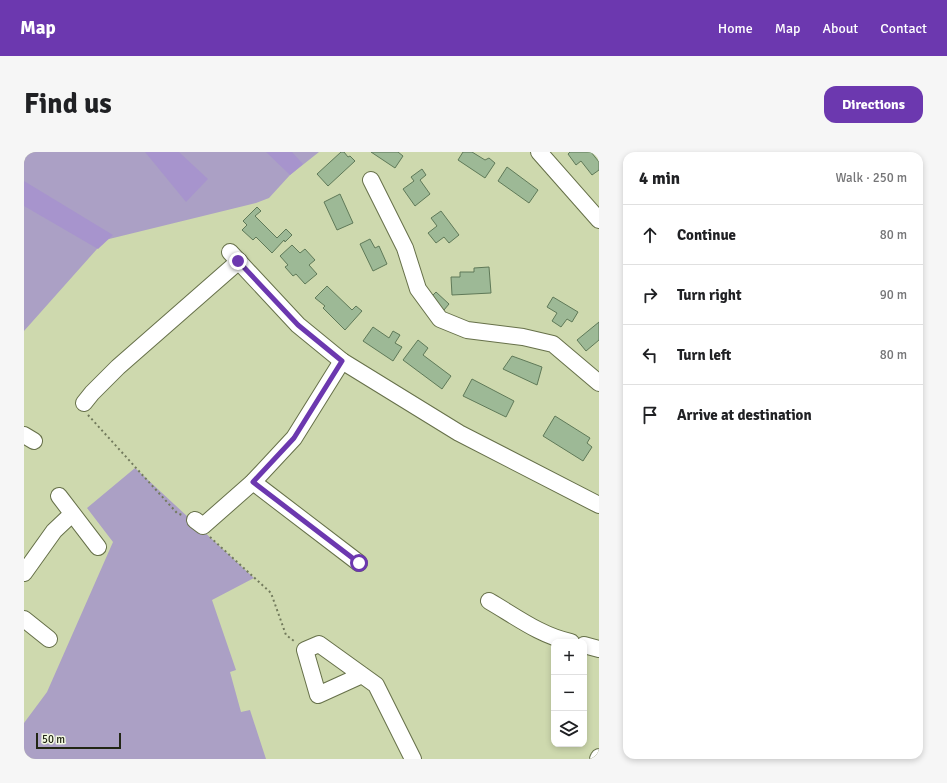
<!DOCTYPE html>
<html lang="en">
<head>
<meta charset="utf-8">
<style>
  :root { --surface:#fff; --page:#f6f6f6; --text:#202124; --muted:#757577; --line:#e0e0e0; --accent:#6c38af }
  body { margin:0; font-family:Signika,sans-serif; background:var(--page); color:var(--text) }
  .controls { position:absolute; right:12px; bottom:12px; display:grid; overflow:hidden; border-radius:8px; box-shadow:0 2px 6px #0003 }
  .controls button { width:36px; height:36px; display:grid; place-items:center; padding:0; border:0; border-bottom:1px solid var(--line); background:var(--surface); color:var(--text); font:20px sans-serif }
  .scale { position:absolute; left:12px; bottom:10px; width:85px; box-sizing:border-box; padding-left:4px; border:2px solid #222615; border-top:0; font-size:11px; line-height:14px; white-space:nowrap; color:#222615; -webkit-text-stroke:3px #f1f7e1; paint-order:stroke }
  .stop { position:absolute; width:12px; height:12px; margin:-9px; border:3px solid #6c38af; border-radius:50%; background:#fff }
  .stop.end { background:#6c38af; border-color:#fff; box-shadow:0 1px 4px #0008 }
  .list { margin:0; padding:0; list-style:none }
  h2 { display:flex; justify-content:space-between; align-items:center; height:52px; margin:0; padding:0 16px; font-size:17px }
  h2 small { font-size:13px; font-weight:400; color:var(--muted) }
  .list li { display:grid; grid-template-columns:26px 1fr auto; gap:12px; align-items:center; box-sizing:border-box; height:60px; padding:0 16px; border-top:1px solid var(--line) }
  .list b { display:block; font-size:15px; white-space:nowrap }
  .list em { font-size:13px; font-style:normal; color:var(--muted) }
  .icon { flex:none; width:22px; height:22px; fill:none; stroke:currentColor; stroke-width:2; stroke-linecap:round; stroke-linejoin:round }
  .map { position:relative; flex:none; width:575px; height:607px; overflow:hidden; border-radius:12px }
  header { display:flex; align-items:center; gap:24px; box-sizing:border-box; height:56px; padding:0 20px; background:var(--accent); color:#fff }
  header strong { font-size:19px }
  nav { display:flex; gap:22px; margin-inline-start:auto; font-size:14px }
  .intro { display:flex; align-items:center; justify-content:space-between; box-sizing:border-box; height:96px; padding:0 24px }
  h1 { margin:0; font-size:28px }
  .button { padding:10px 18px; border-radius:12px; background:var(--accent); color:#fff; font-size:14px; font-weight:700 }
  main { display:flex; gap:24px; padding:0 24px }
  aside { flex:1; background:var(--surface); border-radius:12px; box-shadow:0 2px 6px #0003 }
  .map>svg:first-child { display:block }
  .green { fill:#aba0c5 }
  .forest { fill:#a794cd }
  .building { fill:#9db996; stroke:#5f7958 }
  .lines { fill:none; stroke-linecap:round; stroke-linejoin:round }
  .minor-casing { stroke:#667049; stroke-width:18 }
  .path { stroke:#727a5c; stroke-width:2; stroke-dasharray:2 3; stroke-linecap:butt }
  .minor { stroke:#fff; stroke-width:16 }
  .route { stroke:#6c38af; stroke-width:5 }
</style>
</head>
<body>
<header>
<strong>Map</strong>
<nav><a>Home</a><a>Map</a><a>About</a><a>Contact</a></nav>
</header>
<div class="intro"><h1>Find us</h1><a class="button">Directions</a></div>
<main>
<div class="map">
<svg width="575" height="607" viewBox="0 0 575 607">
  <rect width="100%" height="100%" fill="#ced9ae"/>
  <g class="green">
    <path d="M0,0h295l-29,23 -21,23 -13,5 -151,37 -81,91z"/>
    <path d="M111,316l119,110 -42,22 24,70 -6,2 11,40 9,-2 16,49h-242v-36l23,-31 66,-150 -26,-34z"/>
  </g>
  <g class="forest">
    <path d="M121,0h34l29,27 -22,23z"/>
    <path d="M242,0h26l11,12 -13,11z"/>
    <path d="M0,29l89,54 -15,14 -74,-43z"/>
  </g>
  <g class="building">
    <path d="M317,0h3l4,5 2,-1 5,5 -27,25 -11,-12z"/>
    <path d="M347,0h27l5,4 -8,12z"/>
    <path d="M439,0h9l13,8 4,-2 6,5 -10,15 -27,-18z"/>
    <path d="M546,0h21l8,10v8l-7,5 -11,-14 -5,4 -8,-11z"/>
    <path d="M483,15l31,23 -9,13 -31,-22z"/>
    <path d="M398,17l4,6 -6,5 10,14 -15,12 -12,-17 11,-8 -3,-4z"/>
    <path d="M316,42l13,29 -16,7 -13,-28z"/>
    <path d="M233,55l4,4 -6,5 22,22 9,-9 6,6 -7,7 -1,-2 -12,13 -16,-16 -3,3 -11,-10 5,-5 -4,-4z"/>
    <path d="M417,59l18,24 -10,8 -5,-6 -8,6 -8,-10 9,-7 -6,-8z"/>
    <path d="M346,87l5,9 4,-2 8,18 -14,7 -13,-27z"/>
    <path d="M268,93l8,8 5,-4 10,11 -6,5 8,9 -12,10 -9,-10 -3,2 -8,-9 3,-2 -8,-9z"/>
    <path d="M465,115l2,26 -39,2 -1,-18h9v-5h14v-4z"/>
    <path d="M303,134l25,24 4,-4 6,5 -17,19 -22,-22 2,-2 -10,-8z"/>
    <path d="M412,140l13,12 -5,6 -14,-12z"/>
    <path d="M529,145l25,15 -6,10 -5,-3 -6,8 -9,-6 5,-8 -10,-6z"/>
    <path d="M575,170v18l-13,11 -9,-11z"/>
    <path d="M349,175l16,11 4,-7 7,4 -5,8 7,4 -9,14 -30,-20z"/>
    <path d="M394,188l10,8 -5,7 28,21 -9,13 -39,-29z"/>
    <path d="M488,204l30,11 -5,18 -34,-16z"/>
    <path d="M448,227l42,22 -8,16 -43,-21z"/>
    <path d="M531,264l35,22 -3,5 5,4 -9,14 -40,-25z"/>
  </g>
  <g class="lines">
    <defs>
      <g id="minor">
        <path d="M515,0l60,68"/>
        <path d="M347,28l34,68 13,41 22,30 27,11 56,7 30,7 46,39"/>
        <path d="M206,100l68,73 44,36 117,72 140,72"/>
        <path d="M60,251l8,-10 26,-26 121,-106"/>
        <path d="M0,283l10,6"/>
        <path d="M229,330l106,81"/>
        <path d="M35,344l39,51"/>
        <path d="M171,368l8,6 50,-44 41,-44 48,-77"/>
        <path d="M0,421l30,-42 18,-17"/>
        <path d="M465,449c26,15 52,35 82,41"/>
        <path d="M0,467l25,20"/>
        <path d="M560,493l15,4"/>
        <path d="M338,523l-44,20 -13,-45 14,-6 57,41 37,74"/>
        <path d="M574,607l1,-2"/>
      </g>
    </defs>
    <use href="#minor" class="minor-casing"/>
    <g class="path">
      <path d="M64,263l89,98 5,2"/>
      <path d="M186,385l61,56 15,42 8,6"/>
    </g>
    <use href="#minor" class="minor"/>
  </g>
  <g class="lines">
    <path class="route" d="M214,109l60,64 44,36 -48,77 -41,44 106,81"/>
  </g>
</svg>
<div class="controls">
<button>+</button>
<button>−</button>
<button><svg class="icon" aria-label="layers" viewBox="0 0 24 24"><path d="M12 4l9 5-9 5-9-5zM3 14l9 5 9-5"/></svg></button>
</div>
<div class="scale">50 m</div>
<div class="stop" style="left:335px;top:411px"></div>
<div class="stop end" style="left:214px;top:109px"></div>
</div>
<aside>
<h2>4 min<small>Walk · 250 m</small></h2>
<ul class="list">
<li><svg class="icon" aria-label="ahead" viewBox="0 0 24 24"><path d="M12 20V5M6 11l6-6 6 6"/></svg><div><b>Continue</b></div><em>80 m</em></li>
<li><svg class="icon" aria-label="right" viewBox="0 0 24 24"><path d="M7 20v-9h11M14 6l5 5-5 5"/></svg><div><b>Turn right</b></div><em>90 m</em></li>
<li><svg class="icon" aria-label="left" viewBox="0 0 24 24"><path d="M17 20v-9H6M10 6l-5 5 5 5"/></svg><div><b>Turn left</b></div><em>80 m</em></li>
<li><svg class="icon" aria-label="arrive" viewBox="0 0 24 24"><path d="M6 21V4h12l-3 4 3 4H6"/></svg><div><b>Arrive at destination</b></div></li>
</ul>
</aside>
</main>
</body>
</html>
